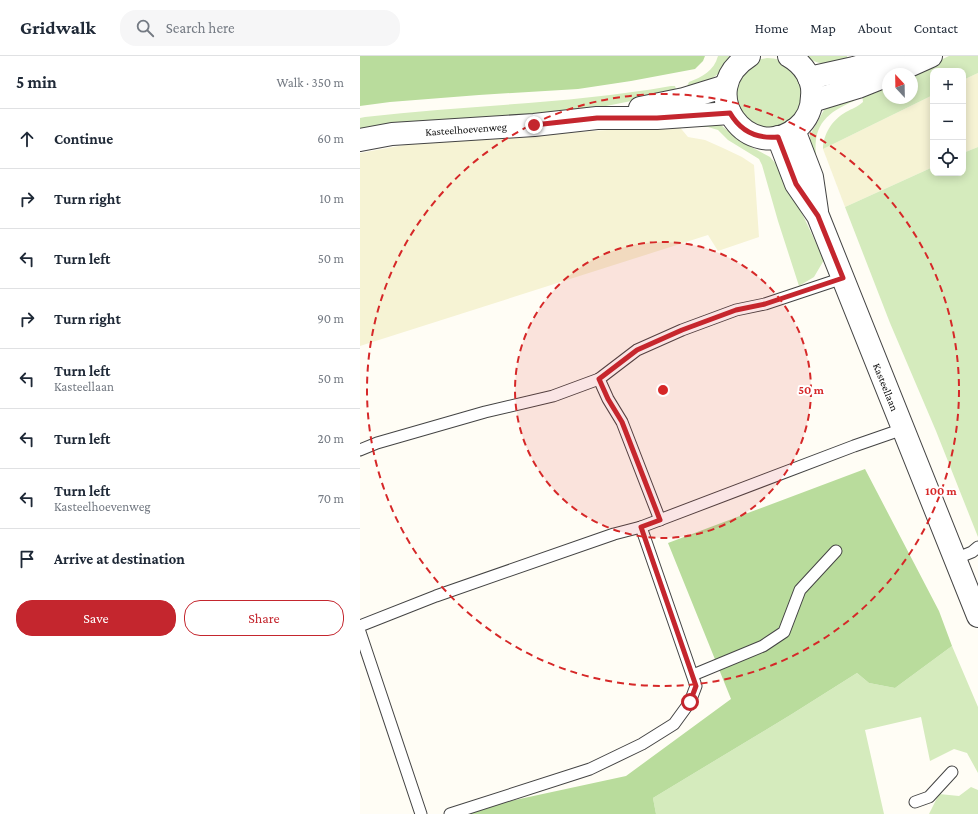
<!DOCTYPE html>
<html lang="en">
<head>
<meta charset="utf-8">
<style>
  :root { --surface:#fff; --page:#f6f6f7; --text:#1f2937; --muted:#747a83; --line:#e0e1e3; --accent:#c4262e }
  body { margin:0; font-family:"Crimson Pro",serif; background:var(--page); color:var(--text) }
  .controls { position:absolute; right:12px; top:12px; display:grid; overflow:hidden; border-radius:8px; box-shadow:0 2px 10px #0003 }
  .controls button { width:36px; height:36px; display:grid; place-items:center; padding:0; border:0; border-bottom:1px solid var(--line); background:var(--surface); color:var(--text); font:20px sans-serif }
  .compass { position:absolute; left:522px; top:12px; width:36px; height:36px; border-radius:50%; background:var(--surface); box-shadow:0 2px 10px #0003; rotate:338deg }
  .stop { position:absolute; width:12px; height:12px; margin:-9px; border:3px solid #c4262e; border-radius:50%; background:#fff }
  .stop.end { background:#c4262e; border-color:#fff; box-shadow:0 1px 4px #0008 }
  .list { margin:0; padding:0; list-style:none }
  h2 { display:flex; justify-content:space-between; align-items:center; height:52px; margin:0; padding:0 16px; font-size:17px }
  h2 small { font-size:13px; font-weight:400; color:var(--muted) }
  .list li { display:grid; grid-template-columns:26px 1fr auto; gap:12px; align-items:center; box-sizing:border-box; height:60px; padding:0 16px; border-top:1px solid var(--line) }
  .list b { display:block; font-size:15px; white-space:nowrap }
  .list p { margin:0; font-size:13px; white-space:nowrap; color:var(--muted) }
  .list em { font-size:13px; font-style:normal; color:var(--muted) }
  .actions { display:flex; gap:8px; padding:12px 16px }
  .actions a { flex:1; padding:9px 0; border:1px solid var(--accent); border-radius:16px; text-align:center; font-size:14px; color:var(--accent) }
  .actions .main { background:var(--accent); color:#fff }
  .icon { flex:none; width:22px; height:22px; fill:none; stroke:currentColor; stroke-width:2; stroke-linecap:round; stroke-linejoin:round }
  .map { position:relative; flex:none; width:618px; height:758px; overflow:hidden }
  header { display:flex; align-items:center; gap:24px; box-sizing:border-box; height:56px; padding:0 20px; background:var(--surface); border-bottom:1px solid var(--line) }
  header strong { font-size:19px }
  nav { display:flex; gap:22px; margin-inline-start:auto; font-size:14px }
  .search { width:280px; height:36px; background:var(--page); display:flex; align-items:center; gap:10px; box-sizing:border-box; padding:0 14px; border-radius:16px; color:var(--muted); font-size:15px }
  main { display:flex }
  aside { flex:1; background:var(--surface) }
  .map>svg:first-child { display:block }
  .farmland { fill:#f6f3d4 }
  .green { fill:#d5ebbd }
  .forest { fill:#b9dc9c }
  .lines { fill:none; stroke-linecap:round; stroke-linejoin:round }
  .service-casing { stroke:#444; stroke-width:13 }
  .minor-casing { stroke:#444; stroke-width:24 }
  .tertiary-casing { stroke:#444; stroke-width:24 }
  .service { stroke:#fff; stroke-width:11 }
  .minor { stroke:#fff; stroke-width:22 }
  .tertiary { stroke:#fff; stroke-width:22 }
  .route { stroke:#c4262e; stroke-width:5 }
  .ring { fill:none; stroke:#d62828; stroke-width:2; stroke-dasharray:7 5 }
  .labels { text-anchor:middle; stroke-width:4; stroke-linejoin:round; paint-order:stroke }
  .street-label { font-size:11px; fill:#111; stroke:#fff }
  .centre { fill:#d62828; stroke:#fff; stroke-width:2 }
  .ring-label { font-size:12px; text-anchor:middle; font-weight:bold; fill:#d62828; stroke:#fff; stroke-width:4; stroke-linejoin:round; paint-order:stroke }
</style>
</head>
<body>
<header>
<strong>Gridwalk</strong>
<div class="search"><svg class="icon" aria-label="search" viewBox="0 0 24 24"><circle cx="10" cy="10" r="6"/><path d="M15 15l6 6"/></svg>Search here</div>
<nav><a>Home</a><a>Map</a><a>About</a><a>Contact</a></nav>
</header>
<main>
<aside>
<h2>5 min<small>Walk · 350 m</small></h2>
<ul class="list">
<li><svg class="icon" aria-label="ahead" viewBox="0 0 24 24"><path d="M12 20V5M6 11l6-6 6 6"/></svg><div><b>Continue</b></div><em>60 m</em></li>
<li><svg class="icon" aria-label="right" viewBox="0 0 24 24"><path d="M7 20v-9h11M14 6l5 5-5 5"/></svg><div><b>Turn right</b></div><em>10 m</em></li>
<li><svg class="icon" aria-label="left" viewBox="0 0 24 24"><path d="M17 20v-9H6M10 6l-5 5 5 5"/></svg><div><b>Turn left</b></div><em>50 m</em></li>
<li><svg class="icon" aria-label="right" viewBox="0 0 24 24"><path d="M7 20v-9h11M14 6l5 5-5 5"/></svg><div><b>Turn right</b></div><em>90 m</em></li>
<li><svg class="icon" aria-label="left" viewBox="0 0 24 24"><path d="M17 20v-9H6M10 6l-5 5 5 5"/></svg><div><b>Turn left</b><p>Kasteellaan</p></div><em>50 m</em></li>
<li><svg class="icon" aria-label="left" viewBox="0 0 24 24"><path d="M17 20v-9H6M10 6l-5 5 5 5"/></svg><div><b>Turn left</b></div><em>20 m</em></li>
<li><svg class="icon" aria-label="left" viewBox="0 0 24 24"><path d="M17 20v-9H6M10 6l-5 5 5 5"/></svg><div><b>Turn left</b><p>Kasteelhoevenweg</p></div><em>70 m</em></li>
<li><svg class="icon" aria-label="arrive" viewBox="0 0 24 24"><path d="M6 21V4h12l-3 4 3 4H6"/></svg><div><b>Arrive at destination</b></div></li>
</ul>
<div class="actions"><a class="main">Save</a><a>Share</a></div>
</aside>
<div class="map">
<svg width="618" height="758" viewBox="0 0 618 758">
  <rect width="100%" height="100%" fill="#fffdf5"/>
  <g class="farmland">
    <path d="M618,17v74l-15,6v-73z"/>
    <path d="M573,39v72l-88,40 -22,-58z"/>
    <path d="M318,69l10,12 17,3 18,8 19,9 12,8 5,72 -41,14 -10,-16 -348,111v-193l50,-9z"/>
  </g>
  <g class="green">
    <path d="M358,0h11c-5,21 -25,27 -43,32l3,-6c13,-5 25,-11 29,-26z"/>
    <path d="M446,0h41l1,6c-16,2 -29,5 -42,-6z"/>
    <path d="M589,0h29v17l-15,7v-9h-30v24l-110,54c0,-15 10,-30 23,-37 7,-4 10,-4 17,-10l-1,-9 26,-10v15h24v-24h-1z"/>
    <path d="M407,2c19,1 23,7 36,20l-4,41 -39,13 -24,-20 -1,-30 22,-22z"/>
    <path d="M311,30h4l2,6 -71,14 -105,11 -90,5 -51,7v-11l5,-1c102,-12 205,-13 306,-31z"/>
    <path d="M495,39l-1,6c-26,11 -41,23 -38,53l-4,2 -2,-9v-12l14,-25 11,-9z"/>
    <path d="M349,66l12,3 19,16 30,16 12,14 42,89 -10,17 -15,9 -21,-65 -16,-56 -3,-6 -31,-19 -10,-10 -10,-3h-12l-2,-4z"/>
    <path d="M618,91v390l-42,-106 -46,-108 -45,-116 88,-40v6h30v-20z"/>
    <path d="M592,590l26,61v66l-11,-20 -13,-4 -24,12 -9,-44 -56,13 19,84h-228l-3,-16 139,-84 65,-41 12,10 26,5z"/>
    <path d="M611,731l7,3v24h-49l10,-20 20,2z"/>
  </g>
  <g class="forest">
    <path d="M0,0h345l-2,5 -8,8 -64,12 -53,8 -99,6 -89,7 -30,4z"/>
    <path d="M505,413l74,142 13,35 -57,42 -26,-5 -12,-10 -65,41 -139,84 3,16h-196l23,-7 143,-31 105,-77 -63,-156z"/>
  </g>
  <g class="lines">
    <defs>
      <g id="service">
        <path d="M0,394l17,-7 108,-31 68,-16 46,-17"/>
        <path d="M300,464l-38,-98 -14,-23 -9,-20 38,-29 45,-20 54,-20 29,-6 78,-26"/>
        <path d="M595,503l17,-7 6,-5"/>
        <path d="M0,570l76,-30 178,-62 27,-7 213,-81 49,-17"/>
        <path d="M0,576l61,182"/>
        <path d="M333,619l70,-29 21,-14 16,-42 36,-39"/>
        <path d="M555,746l14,-5 23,-25"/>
        <path d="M90,758l140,-45 52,-25 32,-20 16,-22 6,-16 -55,-159"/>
      </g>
      <g id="minor">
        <path d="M531,18l40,-18"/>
        <path d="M449,22l45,-10 40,-12"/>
        <path d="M452,45l46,-14 30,-12"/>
      </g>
      <g id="tertiary">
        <path d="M389,0c-56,35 0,110 48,72 10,-8 15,-20 15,-32 2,-17 -9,-32 -23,-40"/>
        <path d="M280,52l44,-9 42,-13"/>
        <path d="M434,74l18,47 5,34"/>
        <path d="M418,81l18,47 22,32 160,400"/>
        <path d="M0,84l32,-6 142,-9 63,-7h60l73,-5"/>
      </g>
    </defs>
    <use href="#service" class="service-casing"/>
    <use href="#minor" class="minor-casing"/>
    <use href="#tertiary" class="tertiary-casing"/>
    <use href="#service" class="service"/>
    <use href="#minor" class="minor"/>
    <use href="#tertiary" class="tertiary"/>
  </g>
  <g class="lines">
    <path class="route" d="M174,69l63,-7h60l73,-5c11,19 27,26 48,24l18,47 22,32 25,62 -78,26 -29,6 -54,20 -45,20 -38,29 9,20 14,23 38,98 -19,7 55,159 -6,16"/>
  </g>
  <circle cx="303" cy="334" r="148" fill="#d62828" fill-opacity=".12"/>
  <g class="ring">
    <circle cx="303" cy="334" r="148"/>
    <circle cx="303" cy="334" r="296"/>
  </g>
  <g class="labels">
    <g class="street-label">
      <text transform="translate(106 73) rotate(-4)" y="4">Kasteelhoevenweg</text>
      <text transform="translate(526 331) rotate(68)" y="4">Kasteellaan</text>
    </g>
  </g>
  <circle cx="303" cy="334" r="6" class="centre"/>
  <g class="ring-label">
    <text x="451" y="338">50 m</text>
    <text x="581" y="439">100 m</text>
  </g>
</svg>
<div class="controls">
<button>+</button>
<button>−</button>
<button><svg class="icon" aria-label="locate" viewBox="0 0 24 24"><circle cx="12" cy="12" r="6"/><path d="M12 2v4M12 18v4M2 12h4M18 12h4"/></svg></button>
</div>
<svg class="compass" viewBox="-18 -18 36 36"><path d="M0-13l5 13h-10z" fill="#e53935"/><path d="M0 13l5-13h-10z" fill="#747a83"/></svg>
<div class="stop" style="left:330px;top:646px"></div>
<div class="stop end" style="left:174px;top:69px"></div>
</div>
</main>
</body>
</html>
